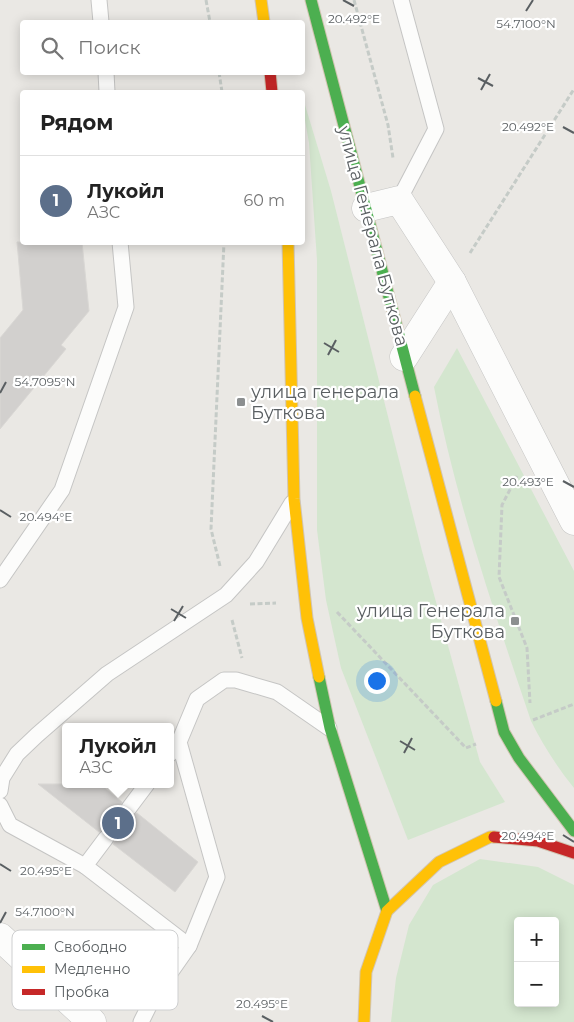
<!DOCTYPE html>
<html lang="ru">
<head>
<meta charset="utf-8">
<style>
  :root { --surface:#fff; --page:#f6f6f6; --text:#222; --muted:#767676; --line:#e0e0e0; --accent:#db2777 }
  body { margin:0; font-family:Montserrat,sans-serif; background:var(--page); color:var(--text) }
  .controls { position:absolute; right:15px; bottom:15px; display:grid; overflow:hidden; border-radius:5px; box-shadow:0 2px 12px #0003 }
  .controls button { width:45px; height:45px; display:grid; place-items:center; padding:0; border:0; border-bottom:1px solid var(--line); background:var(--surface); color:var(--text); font:25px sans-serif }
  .you { position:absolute; left:376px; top:680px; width:18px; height:18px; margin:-12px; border:4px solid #fff; border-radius:50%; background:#1a73e8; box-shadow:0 0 0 8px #1a73e833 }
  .badge { display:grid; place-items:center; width:32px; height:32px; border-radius:50%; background:var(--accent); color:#fff; font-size:16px; font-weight:700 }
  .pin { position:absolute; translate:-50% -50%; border:2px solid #fff; box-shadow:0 1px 5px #0006 }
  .popup { position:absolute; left:62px; top:723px; width:112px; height:65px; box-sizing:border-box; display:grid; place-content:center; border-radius:5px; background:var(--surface); filter:drop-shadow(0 1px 4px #0005); font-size:16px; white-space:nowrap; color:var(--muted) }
  .popup b { font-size:19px; color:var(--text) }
  .popup::after { content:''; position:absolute; left:50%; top:100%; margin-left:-10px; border:10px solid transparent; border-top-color:var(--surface) }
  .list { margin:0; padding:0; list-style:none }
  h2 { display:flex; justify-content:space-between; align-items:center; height:65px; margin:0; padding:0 20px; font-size:21px }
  h2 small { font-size:16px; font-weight:400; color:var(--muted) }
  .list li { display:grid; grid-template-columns:32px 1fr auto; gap:15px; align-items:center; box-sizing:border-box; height:90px; padding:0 20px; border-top:1px solid var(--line) }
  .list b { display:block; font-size:19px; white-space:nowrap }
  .list p { margin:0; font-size:16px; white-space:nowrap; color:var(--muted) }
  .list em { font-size:16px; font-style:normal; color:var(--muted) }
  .icon { flex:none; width:28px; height:28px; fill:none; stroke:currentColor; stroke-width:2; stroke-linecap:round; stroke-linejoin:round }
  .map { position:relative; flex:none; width:574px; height:1022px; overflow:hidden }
  .search { position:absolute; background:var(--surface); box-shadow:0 2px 12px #0003; left:20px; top:20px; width:285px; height:55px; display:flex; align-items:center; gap:12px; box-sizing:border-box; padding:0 18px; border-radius:5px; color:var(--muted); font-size:19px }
  .panel { position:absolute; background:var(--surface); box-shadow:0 2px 12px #0003; left:20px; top:90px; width:285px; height:155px; border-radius:5px }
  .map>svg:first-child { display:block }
  .green { fill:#d4e6cf; fill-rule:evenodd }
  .building { fill:#d2d0ce; stroke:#d9d7d4 }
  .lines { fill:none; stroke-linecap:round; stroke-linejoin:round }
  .lane-casing { stroke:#c5c5c4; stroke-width:17 }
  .street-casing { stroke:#c5c5c4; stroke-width:29 }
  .fast-casing { stroke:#d2c5b2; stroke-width:13 }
  .slow-casing { stroke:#d2c5b2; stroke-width:13 }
  .jam-casing { stroke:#d2c5b2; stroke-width:13 }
  .path { stroke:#c5cbc7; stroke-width:3; stroke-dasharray:5 2.5; stroke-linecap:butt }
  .lane { stroke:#fcfcfb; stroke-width:15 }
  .street { stroke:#fcfcfb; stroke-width:28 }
  .fast { stroke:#4caf50; stroke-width:11 }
  .slow { stroke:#ffc107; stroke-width:11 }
  .jam { stroke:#c62828; stroke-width:11 }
  .ticks { fill:none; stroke:#5a5f62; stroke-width:2 }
  .poi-dot { fill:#8c8f90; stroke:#fff; stroke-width:2 }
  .labels { text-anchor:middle; stroke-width:4.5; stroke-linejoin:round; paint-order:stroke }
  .street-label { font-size:18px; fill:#5a5f62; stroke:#fff }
  .poi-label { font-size:18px; fill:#5a5f62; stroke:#fff; text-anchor:start }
  .key { fill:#fff; stroke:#cecfd0; stroke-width:1 }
  .key-label { font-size:14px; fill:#5a5f62 }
  .ticks-label { font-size:12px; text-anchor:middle; fill:#5a5f62; stroke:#fff; stroke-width:4.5; stroke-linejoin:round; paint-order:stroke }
</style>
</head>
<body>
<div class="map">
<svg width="574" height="1022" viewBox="0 0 574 1022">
  <rect width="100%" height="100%" fill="#eae8e4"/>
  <g class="green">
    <path d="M302,95l29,96 91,360 58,211 25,40 -97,38 -67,-172 -15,-68 -9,-70v-270l-8,-117 -6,-34z"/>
    <path d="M457,348l117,223v217c-17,-21 -31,-43 -43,-67 -37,-110 -75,-220 -97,-334z"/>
    <path d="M480,859l58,8 36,18v137h-183l5,-44 13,-53 24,-40zM518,921h37v82h-37z"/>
  </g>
  <g class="building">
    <path d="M17,242h65l7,69 -28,34 5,4 -66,80v-91l23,-28z"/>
    <path d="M38,784h62l22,18 -2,5 3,8 5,2 9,-4 61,49 -23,30 -62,-48 2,-5 -3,-8 -5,-2 -8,3z"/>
  </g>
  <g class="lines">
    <defs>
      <g id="lane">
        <path d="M99,0l2,22"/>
        <path d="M106,72l1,20"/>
        <path d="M399,200l37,-71 -35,-129"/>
        <path d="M0,580l62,-90 64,-183 -6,-65"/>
        <path d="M170,754l9,-12 18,-43 27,-19h12l41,12 52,36"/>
        <path d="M0,791l2,-13 15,-24 20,-19 70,-61 119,-79 30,-33 36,-59"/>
        <path d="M0,805l10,20 75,41"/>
        <path d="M129,808l18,-24"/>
        <path d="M106,838l-21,28 104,80"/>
        <path d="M141,1022l13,-26 35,-50 28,-69 -38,-135"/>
      </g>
      <g id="street">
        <path d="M366,208l33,-8 53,82 122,239"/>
        <path d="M404,357l48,-75"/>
        <path d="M0,937l92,85"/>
      </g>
      <g id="fast">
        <path d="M311,0l104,396"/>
        <path d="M319,677l11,51 57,183"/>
        <path d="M496,701l8,31 15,26 55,73"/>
      </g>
      <g id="slow">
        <path d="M261,0l3,22"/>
        <path d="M288,242l6,257 13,119 12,59"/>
        <path d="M415,396l81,305"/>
        <path d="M364,1022l2,-50 21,-61 52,-49 51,-25h4"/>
      </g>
      <g id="jam">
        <path d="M270,72l2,20"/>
        <path d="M494,837l44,4 36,12"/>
      </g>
    </defs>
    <use href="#lane" class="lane-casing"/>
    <use href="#street" class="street-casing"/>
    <use href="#fast" class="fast-casing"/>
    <use href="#slow" class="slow-casing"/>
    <use href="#jam" class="jam-casing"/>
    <g class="path">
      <path d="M206,0l4,22"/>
      <path d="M354,0l34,125 5,33"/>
      <path d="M219,72l3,20"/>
      <path d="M470,253l104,-164"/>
      <path d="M517,476l-15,29 -3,72 28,71 3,55"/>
      <path d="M220,566l-9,-37 13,-287"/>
      <path d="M250,604l26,-1"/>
      <path d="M337,612l129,136 10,-4"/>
      <path d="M232,620l10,38"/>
      <path d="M533,720l41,-16"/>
    </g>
    <use href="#lane" class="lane"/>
    <use href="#street" class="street"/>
    <use href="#fast" class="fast"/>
    <use href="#slow" class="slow"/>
    <use href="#jam" class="jam"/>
  </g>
  <path class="ticks" d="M343,0l11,6M526,11l7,-11M478,78l15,8M481,90l9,-16M563,127l11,6M324,343l15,9M328,355l8,-15M0,393l6,-11M563,481l11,6M0,510l11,7M171,609l15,9M174,621l9,-15M400,741l15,9M404,753l8,-15M563,835l11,7M0,864l11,7M0,923l6,-11M262,1016l11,6"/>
  <g class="poi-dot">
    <rect x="236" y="397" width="10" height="10" rx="2.5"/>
    <rect x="510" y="616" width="10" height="10" rx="2.5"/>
  </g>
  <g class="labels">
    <g class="street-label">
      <text transform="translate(373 236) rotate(75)" y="6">улица Генерала Буткова</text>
    </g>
    <g class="poi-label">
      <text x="251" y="398">улица генерала<tspan x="251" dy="21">Буткова</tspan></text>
      <text x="505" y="617" text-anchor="end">улица Генерала<tspan x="505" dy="21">Буткова</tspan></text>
    </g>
  </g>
  <rect x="12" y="930" width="166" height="80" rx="8" class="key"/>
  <rect x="22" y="944" width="23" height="6" fill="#4caf50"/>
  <rect x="22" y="966" width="23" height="7" fill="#ffc107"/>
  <rect x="22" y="989" width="23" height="6" fill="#c62828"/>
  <g class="key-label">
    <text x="54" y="952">Свободно</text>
    <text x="54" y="974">Медленно</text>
    <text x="54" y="997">Пробка</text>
  </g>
  <g class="ticks-label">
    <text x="354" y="23">20.492°E</text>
    <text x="526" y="28">54.7100°N</text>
    <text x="528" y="131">20.492°E</text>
    <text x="45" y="386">54.7095°N</text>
    <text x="528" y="486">20.493°E</text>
    <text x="46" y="521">20.494°E</text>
    <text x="528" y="840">20.494°E</text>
    <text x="46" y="875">20.495°E</text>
    <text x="45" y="916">54.7100°N</text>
    <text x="262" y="1008">20.495°E</text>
  </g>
</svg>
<div class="controls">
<button>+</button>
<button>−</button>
</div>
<div class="you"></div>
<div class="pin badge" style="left:118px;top:823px;background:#5c6f8a">1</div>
<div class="popup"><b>Лукойл</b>АЗС</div>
<div class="search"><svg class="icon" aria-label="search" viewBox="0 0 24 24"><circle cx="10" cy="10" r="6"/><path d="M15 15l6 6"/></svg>Поиск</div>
<section class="panel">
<h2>Рядом<small></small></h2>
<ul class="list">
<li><span class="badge" style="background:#5c6f8a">1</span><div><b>Лукойл</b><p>АЗС</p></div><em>60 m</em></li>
</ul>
</section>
</div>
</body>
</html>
